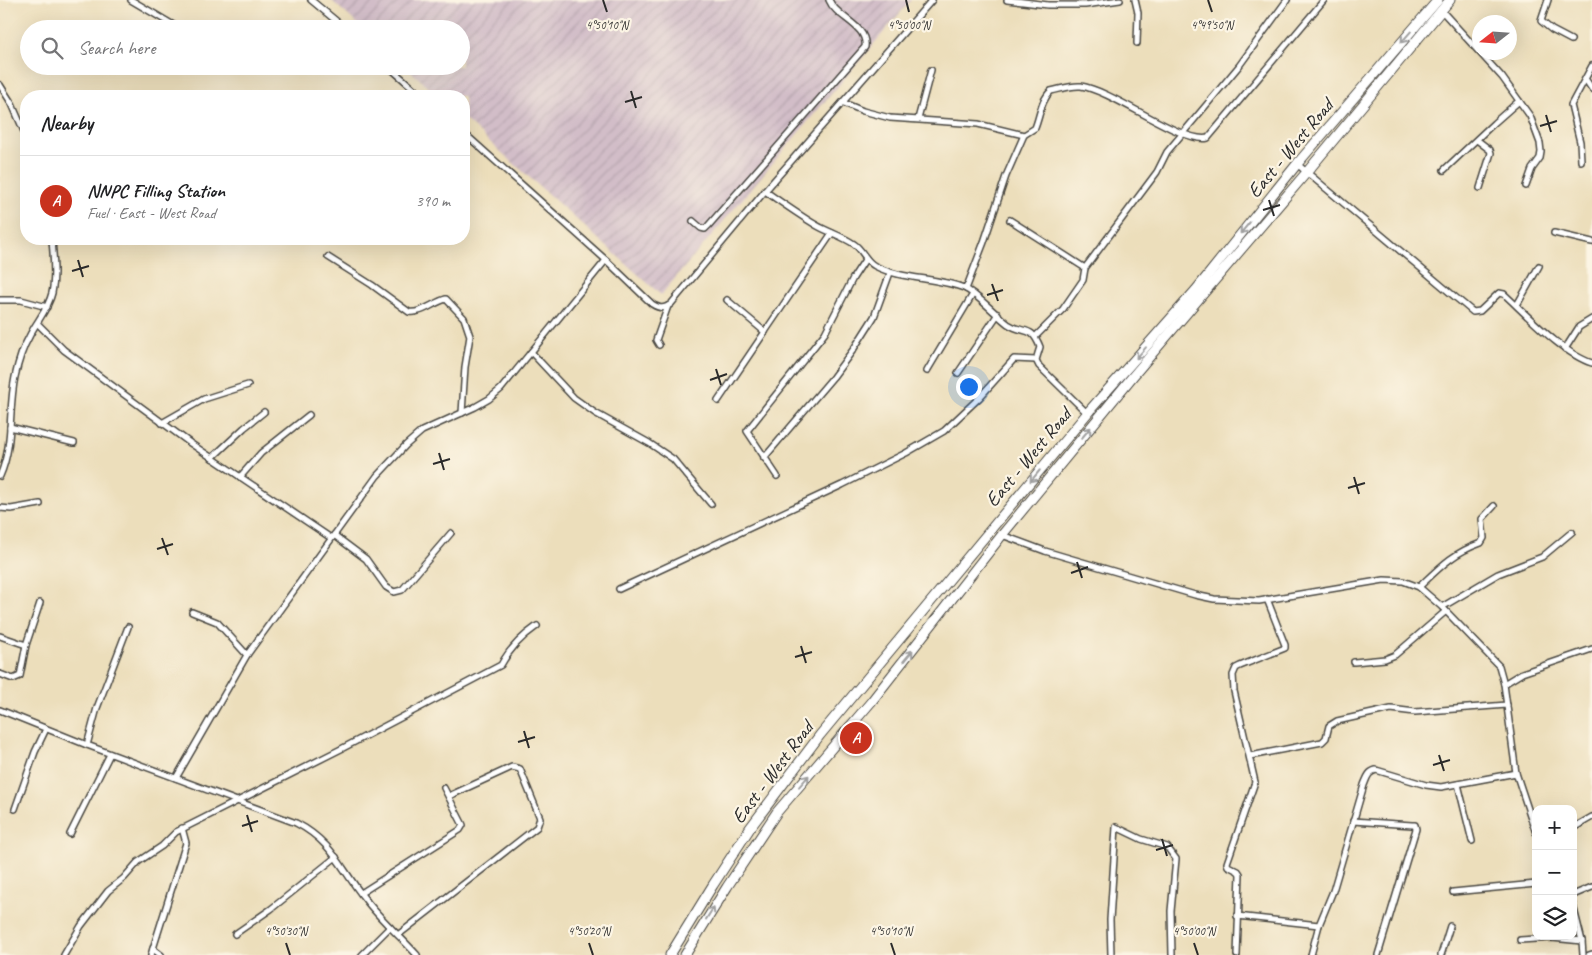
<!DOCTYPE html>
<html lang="en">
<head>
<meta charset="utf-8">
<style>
  :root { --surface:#fff; --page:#f2f2f2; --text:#202124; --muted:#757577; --line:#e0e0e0; --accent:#c8321e }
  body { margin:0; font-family:Caveat,sans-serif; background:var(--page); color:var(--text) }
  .controls { position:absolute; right:15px; bottom:15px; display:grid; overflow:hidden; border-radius:10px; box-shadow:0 5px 20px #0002 }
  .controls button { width:45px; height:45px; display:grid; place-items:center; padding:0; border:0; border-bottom:1px solid var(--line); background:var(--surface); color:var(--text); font:25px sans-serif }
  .compass { position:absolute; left:1472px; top:15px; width:45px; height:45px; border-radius:50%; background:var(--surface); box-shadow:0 5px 20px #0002; rotate:253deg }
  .you { position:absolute; left:968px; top:386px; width:18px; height:18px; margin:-12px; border:4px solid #fff; border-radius:50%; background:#1a73e8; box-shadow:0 0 0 8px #1a73e833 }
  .badge { display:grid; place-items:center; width:32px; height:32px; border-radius:50%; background:var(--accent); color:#fff; font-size:16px; font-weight:700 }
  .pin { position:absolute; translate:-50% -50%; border:2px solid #fff; box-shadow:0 1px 5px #0006 }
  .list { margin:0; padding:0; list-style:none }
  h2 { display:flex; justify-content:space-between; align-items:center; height:65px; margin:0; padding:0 20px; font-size:21px }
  h2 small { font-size:16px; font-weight:400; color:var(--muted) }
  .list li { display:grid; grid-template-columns:32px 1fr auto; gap:15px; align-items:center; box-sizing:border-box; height:90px; padding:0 20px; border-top:1px solid var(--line) }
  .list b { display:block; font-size:19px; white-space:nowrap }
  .list p { margin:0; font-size:16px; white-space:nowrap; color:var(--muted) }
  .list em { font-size:16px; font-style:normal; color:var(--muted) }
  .icon { flex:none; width:28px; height:28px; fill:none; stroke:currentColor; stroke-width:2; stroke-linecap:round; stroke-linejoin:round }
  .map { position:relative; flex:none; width:1592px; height:955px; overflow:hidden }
  .search { position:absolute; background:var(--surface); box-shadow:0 5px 20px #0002; left:20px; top:20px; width:450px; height:55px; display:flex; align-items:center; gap:12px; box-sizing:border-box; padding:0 18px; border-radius:28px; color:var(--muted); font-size:19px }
  .panel { position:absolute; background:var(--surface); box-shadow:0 5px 20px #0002; left:20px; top:90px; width:450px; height:155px; border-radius:20px }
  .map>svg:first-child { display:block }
  .industrial { fill:url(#industrial-furrows) }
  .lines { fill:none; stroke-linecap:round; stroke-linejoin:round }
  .minor-casing { stroke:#484641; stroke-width:8 }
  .primary-casing { stroke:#484641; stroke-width:11 }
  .minor { stroke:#fff; stroke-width:5 }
  .primary { stroke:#fff; stroke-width:9 }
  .oneway { stroke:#a0a0a0 }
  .ticks { fill:none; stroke:#2b2b2b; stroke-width:2 }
  .labels { text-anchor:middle; stroke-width:4.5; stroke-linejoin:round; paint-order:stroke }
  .street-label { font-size:20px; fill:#2b2b2b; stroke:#fcf5e5 }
  .ticks-label { font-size:12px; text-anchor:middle; fill:#2b2b2b; stroke:#fcf5e5; stroke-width:4.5; stroke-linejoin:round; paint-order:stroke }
</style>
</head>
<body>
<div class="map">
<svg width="1592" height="955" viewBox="0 0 1592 955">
  <defs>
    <pattern id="industrial-furrows" width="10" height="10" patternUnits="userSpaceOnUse" patternTransform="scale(1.25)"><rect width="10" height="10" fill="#d2bdc8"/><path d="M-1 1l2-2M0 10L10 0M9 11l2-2" fill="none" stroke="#b4a3ac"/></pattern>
  </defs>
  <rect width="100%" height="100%" fill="#fcf5e5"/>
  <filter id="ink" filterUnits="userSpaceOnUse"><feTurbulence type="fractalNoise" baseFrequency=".02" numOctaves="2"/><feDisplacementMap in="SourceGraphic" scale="10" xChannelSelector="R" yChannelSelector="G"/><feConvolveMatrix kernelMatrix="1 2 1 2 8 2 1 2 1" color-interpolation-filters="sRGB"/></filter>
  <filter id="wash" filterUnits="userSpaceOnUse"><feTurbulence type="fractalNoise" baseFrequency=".0096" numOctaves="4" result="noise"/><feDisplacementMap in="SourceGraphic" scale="20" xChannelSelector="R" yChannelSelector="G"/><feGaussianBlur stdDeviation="1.12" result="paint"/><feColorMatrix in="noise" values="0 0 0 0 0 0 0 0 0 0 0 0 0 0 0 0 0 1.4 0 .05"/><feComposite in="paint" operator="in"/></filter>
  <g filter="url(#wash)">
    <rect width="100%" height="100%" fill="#ecdebb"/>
    <path class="industrial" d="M331,0h580l-250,295 -197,-176v-23h-26l-33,-30h56v-37h-98z"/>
  </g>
  <g filter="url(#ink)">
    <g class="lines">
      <defs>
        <g id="minor">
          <path d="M131,0l49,29"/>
          <path d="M311,0l35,29"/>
          <path d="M1007,0l41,5h37l35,-5"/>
          <path d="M1135,0l3,13 -1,30"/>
          <path d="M1548,0l-7,21 11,9 19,10"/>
          <path d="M1441,10l61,67 28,39 10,27 1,9 -1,6 -8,11 -6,17"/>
          <path d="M388,66l34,30"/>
          <path d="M1586,80l6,9"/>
          <path d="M0,85l12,19 14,32"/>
          <path d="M844,103l19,8 27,7 88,6 46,11 11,-7c5,-12 6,-28 16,-37 10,-2 20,-6 30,-5 33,5 101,58 127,52l116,-138"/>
          <path d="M918,119l13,-49"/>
          <path d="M464,133l142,127 46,44c8,5 12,5 19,0l94,-113 167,-191"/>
          <path d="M1477,140l13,10 1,3 -11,35"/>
          <path d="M1581,161l-1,-19 -9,-37 21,-39"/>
          <path d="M1297,164l176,148 7,-1 19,-18 5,1c23,21 59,60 88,69"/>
          <path d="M1444,170l50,-47 25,-22"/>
          <path d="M765,191c17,12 34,24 51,34 12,7 26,11 38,19 9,6 11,17 21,22 28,14 60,11 89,22 12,5 32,27 44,36 16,11 23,0 32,23l-4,13 3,6 48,47"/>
          <path d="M1010,220l75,48 -2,12 -20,29 -27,27"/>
          <path d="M693,221l8,7 4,1 3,-3 157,-179c3,-22 -29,-29 -36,-47"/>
          <path d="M1554,233l38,9"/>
          <path d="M328,257l44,28 37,27c12,2 25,-10 37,-13l18,19 6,18 -5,31 -3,46"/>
          <path d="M1085,268l72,-96 10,-20 72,-86 48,-66"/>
          <path d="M966,289l18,-47 22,-66 18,-41"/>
          <path d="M0,300h21l26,7"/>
          <path d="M727,300l38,32"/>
          <path d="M1517,305l22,-39"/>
          <path d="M38,324l26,26 126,93 141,95"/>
          <path d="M659,345l-3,-5 12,-34"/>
          <path d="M1565,349l14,-22 13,-8"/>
          <path d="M531,352l43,46 21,15 54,30 24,16 38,45"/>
          <path d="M927,371l46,-77"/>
          <path d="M958,373l40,-59"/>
          <path d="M718,401l114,-168"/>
          <path d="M162,423l42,-24 44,-14"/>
          <path d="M10,427l64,16"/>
          <path d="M212,458l32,-30 20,-16"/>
          <path d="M764,458l69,-81 20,-27 21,-33 16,-44"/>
          <path d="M0,476c14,-32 8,-66 15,-99 3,-14 7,-28 14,-40 7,-15 19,-27 23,-44 4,-18 1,-37 0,-54"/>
          <path d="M777,476l-30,-45 78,-98 28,-55 13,-20"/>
          <path d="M240,477l21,-24 48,-38"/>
          <path d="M0,508l11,1 29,-5"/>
          <path d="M334,535l32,24 20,28 8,5 8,-2 49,-57"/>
          <path d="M1002,535l43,16 51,15 99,29 19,4 45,2 125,-21 19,1 16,6 23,20 57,59 5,18 12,89 20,60"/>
          <path d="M1419,587c22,-21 34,-34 62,-44l3,-5 -2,-19 12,-13"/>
          <path d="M619,589l223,-104 64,-32 38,-22 35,-33 35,-39 22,1"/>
          <path d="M1442,607l56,-33 44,-17 30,-25"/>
          <path d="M192,612l25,10 30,33"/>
          <path d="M0,636l26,9"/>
          <path d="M1354,662l31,-3 10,-4 51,-44"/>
          <path d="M0,674l13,5 7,-3 6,-31 14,-42"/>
          <path d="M1504,684l18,-11 70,-24"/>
          <path d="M0,710l87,35 209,78c37,19 45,46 69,76 15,20 35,37 52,56"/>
          <path d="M87,745l10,-37 31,-81"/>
          <path d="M1250,756l72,-14 4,-4 3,-12 8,-5 54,-12 24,3 92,-7"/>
          <path d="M176,778l71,-123 130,-179 29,-31 16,-14 53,-24 14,-8 12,-10 105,-129"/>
          <path d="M1458,784l14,57"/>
          <path d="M15,809l20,-57 11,-23"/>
          <path d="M1353,821l59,4h3l1,4 -38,126"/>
          <path d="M1573,828l19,-11"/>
          <path d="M70,834l40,-80"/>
          <path d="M1453,892l83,-8"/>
          <path d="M361,893l99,-63 3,-5 -19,-37"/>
          <path d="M1573,895l19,-8"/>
          <path d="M1573,905l9,36 1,14"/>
          <path d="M1237,916l82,9"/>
          <path d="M235,934l36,-25 65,-52"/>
          <path d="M398,935l139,-108 3,-9 -20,-49 -8,-2 -63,29"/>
          <path d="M1520,940l32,-2 30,3"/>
          <path d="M153,949l8,6"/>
          <path d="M64,955l17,-29 27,-35 16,-13 14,-16 24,-16 14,-14 167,-84 158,-83c9,-17 20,-28 36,-39"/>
          <path d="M151,955l35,-112 -4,-15"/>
          <path d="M362,955l28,-28"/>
          <path d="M1111,955l-1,-35 6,-93 25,12 26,8 9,12 -5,52 1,44"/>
          <path d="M1237,955l3,-81 -2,-3 -10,-5 -1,-3 28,-81 -21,-91 -1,-16 3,-7 4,-2 45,-18v-3l-18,-46"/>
          <path d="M1311,955l8,-30 14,-34 31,-106c3,-7 4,-13 12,-15l50,15 15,2 75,-14"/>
          <path d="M1441,955l9,-29"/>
          <path d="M1589,955l3,-1"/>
        </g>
        <g id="primary">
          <path d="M670,955l43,-70 37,-57 70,-93 270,-325 106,-120 101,-126 141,-164"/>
          <path d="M685,955l42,-68 50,-75 94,-110 131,-167 131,-159 174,-204 143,-172"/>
        </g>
      </defs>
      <use href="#minor" class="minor-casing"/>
      <use href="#primary" class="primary-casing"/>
      <use href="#minor" class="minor"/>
      <use href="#primary" class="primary"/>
    </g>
    <defs><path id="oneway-shaft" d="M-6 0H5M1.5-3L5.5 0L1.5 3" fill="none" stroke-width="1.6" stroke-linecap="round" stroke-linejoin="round" transform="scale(1.25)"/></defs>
    <g class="oneway">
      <use href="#oneway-shaft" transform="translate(1406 37) rotate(131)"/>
      <use href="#oneway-shaft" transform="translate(1245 228) rotate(130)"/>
      <use href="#oneway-shaft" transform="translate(1141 353) rotate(131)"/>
      <use href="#oneway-shaft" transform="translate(1086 433) rotate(-50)"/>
      <use href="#oneway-shaft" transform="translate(1035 476) rotate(130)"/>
      <use href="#oneway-shaft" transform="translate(908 656) rotate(-50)"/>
      <use href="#oneway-shaft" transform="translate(804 781) rotate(-49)"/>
      <use href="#oneway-shaft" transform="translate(710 913) rotate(-58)"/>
    </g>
  </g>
  <path class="ticks" d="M603,0l4,12M906,0l3,12M1208,0l4,12M631,91l5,17M625,102l17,-5M1546,115l5,17M1540,126l17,-5M1269,200l5,16M1263,210l17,-5M78,260l5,17M72,271l17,-5M992,284l6,17M987,295l16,-5M716,369l5,16M710,380l17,-6M439,453l5,17M433,464l17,-5M1354,477l5,17M1348,488l17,-5M162,538l6,17M157,549l16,-5M1077,562l5,16M1071,573l17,-6M801,646l5,17M795,657l17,-5M524,731l5,17M518,742l17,-5M1439,755l5,16M1433,765l17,-5M247,815l5,17M242,826l16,-5M1162,839l5,17M1156,850l17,-5M286,943l4,12M589,943l4,12M891,943l4,12M1194,943l4,12"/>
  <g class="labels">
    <g class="street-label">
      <text transform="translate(1290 148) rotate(-50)" y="7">East - West Road</text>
      <text transform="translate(1028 457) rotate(-50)" y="7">East - West Road</text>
      <text transform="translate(772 772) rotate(-53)" y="7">East - West Road</text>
    </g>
  </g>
  <g class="ticks-label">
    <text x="607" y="29">4°50'10"N</text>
    <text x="909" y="29">4°50'00"N</text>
    <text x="1212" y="29">4°49'50"N</text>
    <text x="286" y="935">4°50'30"N</text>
    <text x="589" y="935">4°50'20"N</text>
    <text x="891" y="935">4°50'10"N</text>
    <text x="1194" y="935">4°50'00"N</text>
  </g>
</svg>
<div class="controls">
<button>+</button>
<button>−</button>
<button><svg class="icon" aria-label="layers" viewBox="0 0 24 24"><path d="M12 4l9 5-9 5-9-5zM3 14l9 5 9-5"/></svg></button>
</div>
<svg class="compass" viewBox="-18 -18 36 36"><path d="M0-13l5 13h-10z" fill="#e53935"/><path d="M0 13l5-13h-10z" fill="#757577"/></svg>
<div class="you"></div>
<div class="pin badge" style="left:856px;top:738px">A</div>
<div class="search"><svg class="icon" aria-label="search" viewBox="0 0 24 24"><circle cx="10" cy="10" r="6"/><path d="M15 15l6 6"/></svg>Search here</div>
<section class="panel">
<h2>Nearby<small></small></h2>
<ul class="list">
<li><span class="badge">A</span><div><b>NNPC Filling Station</b><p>Fuel · East - West Road</p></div><em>390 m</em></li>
</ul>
</section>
</div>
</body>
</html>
